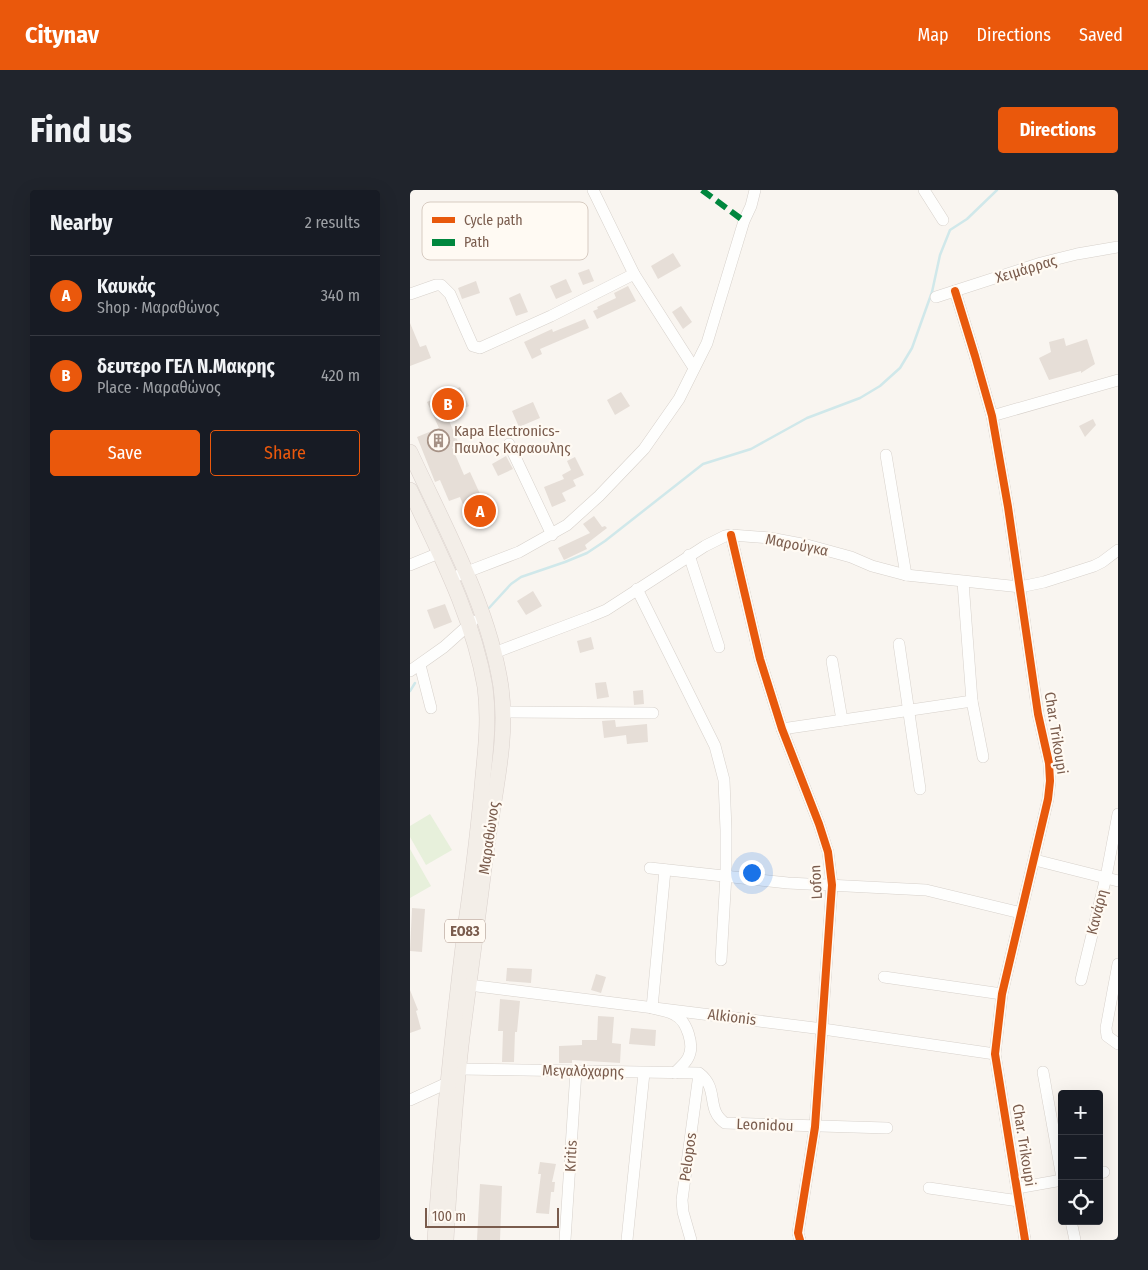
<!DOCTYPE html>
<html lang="en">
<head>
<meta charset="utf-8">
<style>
  :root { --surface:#171b24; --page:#20242c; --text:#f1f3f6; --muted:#9ea1a6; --line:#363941; --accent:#ea580c }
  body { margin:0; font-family:"Fira Sans Condensed",sans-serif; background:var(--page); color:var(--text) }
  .controls { position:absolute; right:15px; bottom:15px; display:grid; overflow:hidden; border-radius:5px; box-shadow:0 5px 20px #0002 }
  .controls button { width:45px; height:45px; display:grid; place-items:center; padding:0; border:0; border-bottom:1px solid var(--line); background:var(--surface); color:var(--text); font:25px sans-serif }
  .scale { position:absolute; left:15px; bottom:12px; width:134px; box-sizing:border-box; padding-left:5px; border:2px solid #7a5c4d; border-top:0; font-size:14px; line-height:18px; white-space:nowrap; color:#7a5c4d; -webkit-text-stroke:4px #fffaf3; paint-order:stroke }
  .you { position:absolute; left:341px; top:682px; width:18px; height:18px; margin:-12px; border:4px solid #fff; border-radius:50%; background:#1a73e8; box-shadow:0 0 0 8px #1a73e833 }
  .badge { display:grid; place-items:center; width:32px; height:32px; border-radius:50%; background:var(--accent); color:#fff; font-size:16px; font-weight:700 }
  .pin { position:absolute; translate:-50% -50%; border:2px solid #fff; box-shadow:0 1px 5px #0006 }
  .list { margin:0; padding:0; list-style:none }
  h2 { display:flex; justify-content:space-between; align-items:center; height:65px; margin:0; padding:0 20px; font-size:21px }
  h2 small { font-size:16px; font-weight:400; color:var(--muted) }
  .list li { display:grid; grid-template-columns:32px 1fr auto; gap:15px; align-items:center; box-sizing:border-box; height:80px; padding:0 20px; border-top:1px solid var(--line) }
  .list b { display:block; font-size:19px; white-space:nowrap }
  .list p { margin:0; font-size:16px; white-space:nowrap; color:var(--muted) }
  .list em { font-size:16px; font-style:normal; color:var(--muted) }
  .actions { display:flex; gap:10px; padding:15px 20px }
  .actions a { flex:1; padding:11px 0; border:1px solid var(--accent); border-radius:5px; text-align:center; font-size:18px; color:var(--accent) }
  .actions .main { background:var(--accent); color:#fff }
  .icon { flex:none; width:28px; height:28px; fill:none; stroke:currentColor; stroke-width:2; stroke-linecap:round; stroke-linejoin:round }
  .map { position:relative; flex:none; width:708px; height:1050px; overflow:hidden; border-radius:5px }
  header { display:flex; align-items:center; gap:30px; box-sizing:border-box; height:70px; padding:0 25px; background:var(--accent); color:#fff }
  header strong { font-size:24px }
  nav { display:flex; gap:28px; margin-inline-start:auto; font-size:18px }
  .intro { display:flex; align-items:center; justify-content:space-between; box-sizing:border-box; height:120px; padding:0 30px }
  h1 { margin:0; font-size:35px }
  .button { padding:12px 22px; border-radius:5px; background:var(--accent); color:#fff; font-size:18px; font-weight:700 }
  main { display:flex; gap:30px; padding:0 30px }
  aside { flex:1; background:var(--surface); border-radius:5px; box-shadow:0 5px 20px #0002 }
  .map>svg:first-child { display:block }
  .green { fill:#e7f0db }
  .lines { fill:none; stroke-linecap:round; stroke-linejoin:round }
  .stream { stroke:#d0e8ea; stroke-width:2.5 }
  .building { fill:#e6ded7 }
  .minor-casing { stroke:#d7d1cb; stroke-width:12 }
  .major-casing { stroke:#dad1cc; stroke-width:16 }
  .minor { stroke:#fefefd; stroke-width:11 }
  .major { stroke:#f3eee8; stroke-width:15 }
  .quiet { stroke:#00873e; stroke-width:6; stroke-dasharray:12 6; stroke-linecap:butt }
  .cycleway-casing { stroke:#fffaf3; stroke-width:11 }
  .cycleway { stroke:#e8590c; stroke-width:8 }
  .labels { text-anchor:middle; stroke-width:4.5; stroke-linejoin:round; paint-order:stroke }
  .shield { fill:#fffaf3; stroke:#a28b7f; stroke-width:1 }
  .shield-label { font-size:14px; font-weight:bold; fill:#7a5c4d }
  .street-label { font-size:15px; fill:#7a5c4d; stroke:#fffaf3 }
  .poi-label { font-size:15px; fill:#7a5c4d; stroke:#fffaf3; text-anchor:start }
  .key { fill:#fffaf3; stroke:#d7cbc1; stroke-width:1 }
  .key-label { font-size:14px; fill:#7a5c4d }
</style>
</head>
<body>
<header>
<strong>Citynav</strong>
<nav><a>Map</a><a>Directions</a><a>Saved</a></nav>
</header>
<div class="intro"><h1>Find us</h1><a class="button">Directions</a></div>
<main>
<aside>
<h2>Nearby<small>2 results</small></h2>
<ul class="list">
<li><span class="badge">A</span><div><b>Καυκάς</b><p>Shop · Μαραθώνος</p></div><em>340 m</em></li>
<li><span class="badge">B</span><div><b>δευτερο ΓΕΛ Ν.Μακρης</b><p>Place · Μαραθώνος</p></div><em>420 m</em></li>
</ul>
<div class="actions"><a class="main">Save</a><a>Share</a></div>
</aside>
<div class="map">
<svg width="708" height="1050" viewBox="0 0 708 1050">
  <rect width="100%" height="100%" fill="#f9f5f0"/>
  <g class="green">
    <path d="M20,624l22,36 -26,15 -16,-28v-11z"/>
    <path d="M0,659l21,37 -21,12z"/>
  </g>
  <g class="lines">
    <g class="stream">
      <path d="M79,418l22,-24 10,-7 44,-15 22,-9 18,-12 98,-77 48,-15 56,-31 53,-20 20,-12 20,-18 12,-20 20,-56 8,-37 10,-25 17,-11 30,-29"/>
      <path d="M0,501l5,-8"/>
    </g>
  </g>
  <g class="building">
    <path d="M263,63l8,13 -23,13 -7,-13z"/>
    <path d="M179,79l5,12 -11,4 -5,-12z"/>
    <path d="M156,89l6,13 -16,7 -6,-13z"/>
    <path d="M66,91l4,12 -18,6 -4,-11z"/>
    <path d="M218,96l8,15 -39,18 -4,-8 5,-2 -1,-2 19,-9 -2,-5z"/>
    <path d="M110,103l8,19 -12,4 -7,-18z"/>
    <path d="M271,116l11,16 -9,7 -11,-17z"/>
    <path d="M175,129l4,9 -49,21 2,5 -10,5 -8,-17 28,-13 1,3z"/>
    <path d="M0,133l10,24 6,-2 5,13 -21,8z"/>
    <path d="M654,148l2,8 21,-7 8,25 -14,9v-2l-32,9 -10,-22 12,-6 -2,-10z"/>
    <path d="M50,197l9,19 -22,10 12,28 -7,3 12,28 6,-3 11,24 7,-2 9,24 -25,9 -12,-30 -11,4 -9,-21 -5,2 -18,-45 22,-9 -12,-26z"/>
    <path d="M211,202l9,14 -15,9 -8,-15z"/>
    <path d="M123,212l7,16 -21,9 -7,-16z"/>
    <path d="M683,229l3,6 -11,12 -6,-11z"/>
    <path d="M96,266l7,13 -15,7 -6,-12z"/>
    <path d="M165,267l9,18 -11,5 3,6 -14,7 4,8 -14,6 -8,-20 20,-8 -2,-4 9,-5 -4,-9z"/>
    <path d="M184,326l8,11 3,-1 2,2 -22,17 2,4 -23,11 -6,-12 32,-15 -7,-9z"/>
    <path d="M123,401l9,15 -16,9 -9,-14z"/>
    <path d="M35,414l7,18 -18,7 -7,-19z"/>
    <path d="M181,447l3,12 -14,4 -3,-12z"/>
    <path d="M196,492l3,15 -12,2 -2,-16z"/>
    <path d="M233,500l1,14 -10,1 -1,-14z"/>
    <path d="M205,530l1,7 31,-3 1,18 -21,2 -1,-9 -22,3 -2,-17z"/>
    <path d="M2,718l13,1 -3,43 -12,-1z"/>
    <path d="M97,778l25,1 -1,14 -25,-2z"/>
    <path d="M186,784l10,3 -5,16 -10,-3z"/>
    <path d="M0,800l8,20 -2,1 5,18 -11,4z"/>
    <path d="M90,809l20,2 -3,31h-2l-1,30h-12l1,-31h-5z"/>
    <path d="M188,826l16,1 -2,26 9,1 -1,19 -48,-3v3h-13v-17l23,-1v-5h15z"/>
    <path d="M221,838l25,2 -1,16 -26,-2z"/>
    <path d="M130,972l16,2 -4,18h3l-1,10h-3l-2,22 -13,-1 5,-39h-3z"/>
    <path d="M70,994l22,2 -2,54h-23z"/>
  </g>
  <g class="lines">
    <defs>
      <g id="minor">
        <path d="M183,0l41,84 60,94"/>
        <path d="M514,0l19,30"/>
        <path d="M545,101l20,65 17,60 16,91 30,207 11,49 1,18 -2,18 -46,195 -7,60 30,186"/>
        <path d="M0,104l26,-9h5l9,9 23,52 7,2 71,-32 83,-42"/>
        <path d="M526,107l105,-34 36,-9 41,-7"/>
        <path d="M582,226l126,-36"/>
        <path d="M99,254l43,91"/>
        <path d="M476,265l20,120"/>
        <path d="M321,345l29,124 22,70 37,95 9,28 4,33 -17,242 -17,106 2,7"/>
        <path d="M279,365l30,92"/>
        <path d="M0,375l29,-12"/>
        <path d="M49,385l60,-23 48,-27 32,-29 45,-47 35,-50 28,-56 37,-122 7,-15 4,-16"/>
        <path d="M553,392l9,119 11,56"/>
        <path d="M227,399l78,157 9,34 2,50v45l-5,85"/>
        <path d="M489,454l21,145"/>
        <path d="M84,463l95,-36 17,-7 99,-64 20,-10 6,-1 39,3 37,7 44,12 21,9 34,9 114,12 24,-5 50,-16 8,-4 16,-12"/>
        <path d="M422,471l10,59"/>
        <path d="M10,475l11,43"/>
        <path d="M0,481l34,-24 29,-26"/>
        <path d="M93,522l150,1"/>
        <path d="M372,539l190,-28"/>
        <path d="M625,670l83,21"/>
        <path d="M240,678l138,15 138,7 95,23"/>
        <path d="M255,680l-13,138c7,2 17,3 23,7 12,6 20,31 13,43 -3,6 -9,10 -13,15"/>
        <path d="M708,774l-12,64 1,8 11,8"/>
        <path d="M474,787l118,17"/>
        <path d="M671,790l25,-103 12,-63"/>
        <path d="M59,795l354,44 172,25"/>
        <path d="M49,879l240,4c21,16 6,36 26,50l162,5"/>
        <path d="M633,882l19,106"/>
        <path d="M0,910l37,-17"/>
        <path d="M689,983l5,-1"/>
        <path d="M519,998l90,13"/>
        <path d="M607,998l45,-8"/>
        <path d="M661,1031l4,19"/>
        <path d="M155,1050l11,-169"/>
        <path d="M217,1050l17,-167"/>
        <path d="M281,1050l-8,-28 -1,-12 17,-126"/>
      </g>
      <g id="major">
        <path d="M0,262c34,74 79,154 91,235 6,45 -3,88 -10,133 -4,24 -7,48 -10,72 -6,49 -13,97 -19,145 -8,68 -12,135 -16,203"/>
        <path d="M0,300c30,64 63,127 75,197 4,30 1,60 -2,89 -4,49 -10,97 -17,146 -13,106 -24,211 -31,318"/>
      </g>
    </defs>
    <use href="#minor" class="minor-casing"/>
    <use href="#major" class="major-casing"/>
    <use href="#minor" class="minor"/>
    <use href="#major" class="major"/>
    <path class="quiet" d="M292,0l42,31"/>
    <defs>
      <g id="cycleway">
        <path d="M545,101l20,65 17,60 16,91 30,207 11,49 1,18 -2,18 -46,195 -7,60 30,186"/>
        <path d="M321,345l29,124 22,70 37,95 9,28 4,33 -17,242 -17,106 2,7"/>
      </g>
    </defs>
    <use href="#cycleway" class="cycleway-casing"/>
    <use href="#cycleway" class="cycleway"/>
  </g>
  <defs>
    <symbol id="building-ring" viewBox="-11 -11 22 22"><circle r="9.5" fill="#fffaf3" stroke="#a69286" stroke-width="1.5"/><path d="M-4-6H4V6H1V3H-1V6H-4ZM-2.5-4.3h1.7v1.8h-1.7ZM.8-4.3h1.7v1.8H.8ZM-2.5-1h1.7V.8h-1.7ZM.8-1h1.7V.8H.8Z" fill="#a69286"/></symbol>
  </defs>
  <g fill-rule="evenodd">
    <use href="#building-ring" x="16" y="238" width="25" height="25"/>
  </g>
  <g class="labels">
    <rect class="shield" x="35" y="729.5" width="40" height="23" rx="4"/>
    <g class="shield-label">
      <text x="55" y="746">ΕΟ83</text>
    </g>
    <g class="street-label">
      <text transform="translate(616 79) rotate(-17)" y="5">Χειμάρρας</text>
      <text transform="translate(387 355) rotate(11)" y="5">Μαρούγκα</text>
      <text transform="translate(646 543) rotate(81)" y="5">Char. Trikoupi</text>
      <text transform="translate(79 648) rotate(-82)" y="5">Μαραθώνος</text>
      <text transform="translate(406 692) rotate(-93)" y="5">Lofon</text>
      <text transform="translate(687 722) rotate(-76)" y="5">Κανάρη</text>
      <text transform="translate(322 827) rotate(7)" y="5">Alkionis</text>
      <text transform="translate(173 881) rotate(1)" y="5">Μεγαλόχαρης</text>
      <text transform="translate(355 935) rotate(2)" y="5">Leonidou</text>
      <text transform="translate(614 955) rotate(81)" y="5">Char. Trikoupi</text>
      <text transform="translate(161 966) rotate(-87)" y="5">Kritis</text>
      <text transform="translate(278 967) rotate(-82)" y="5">Pelopos</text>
    </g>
    <g class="poi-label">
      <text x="44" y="246">Kapa Electronics-<tspan x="44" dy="17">Παυλος Καραουλης</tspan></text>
    </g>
  </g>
  <rect x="12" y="12" width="166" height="58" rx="8" class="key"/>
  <rect x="22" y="27" width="23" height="6" fill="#e8590c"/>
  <rect x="22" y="49" width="23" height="7" fill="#00873e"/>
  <g class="key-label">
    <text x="54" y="35">Cycle path</text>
    <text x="54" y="57">Path</text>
  </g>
</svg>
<div class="controls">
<button>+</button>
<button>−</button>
<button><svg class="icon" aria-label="locate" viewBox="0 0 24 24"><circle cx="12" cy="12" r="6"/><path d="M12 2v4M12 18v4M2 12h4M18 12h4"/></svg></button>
</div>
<div class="scale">100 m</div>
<div class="you"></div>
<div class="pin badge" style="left:70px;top:321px">A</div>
<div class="pin badge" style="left:38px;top:214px">B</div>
</div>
</main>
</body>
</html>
